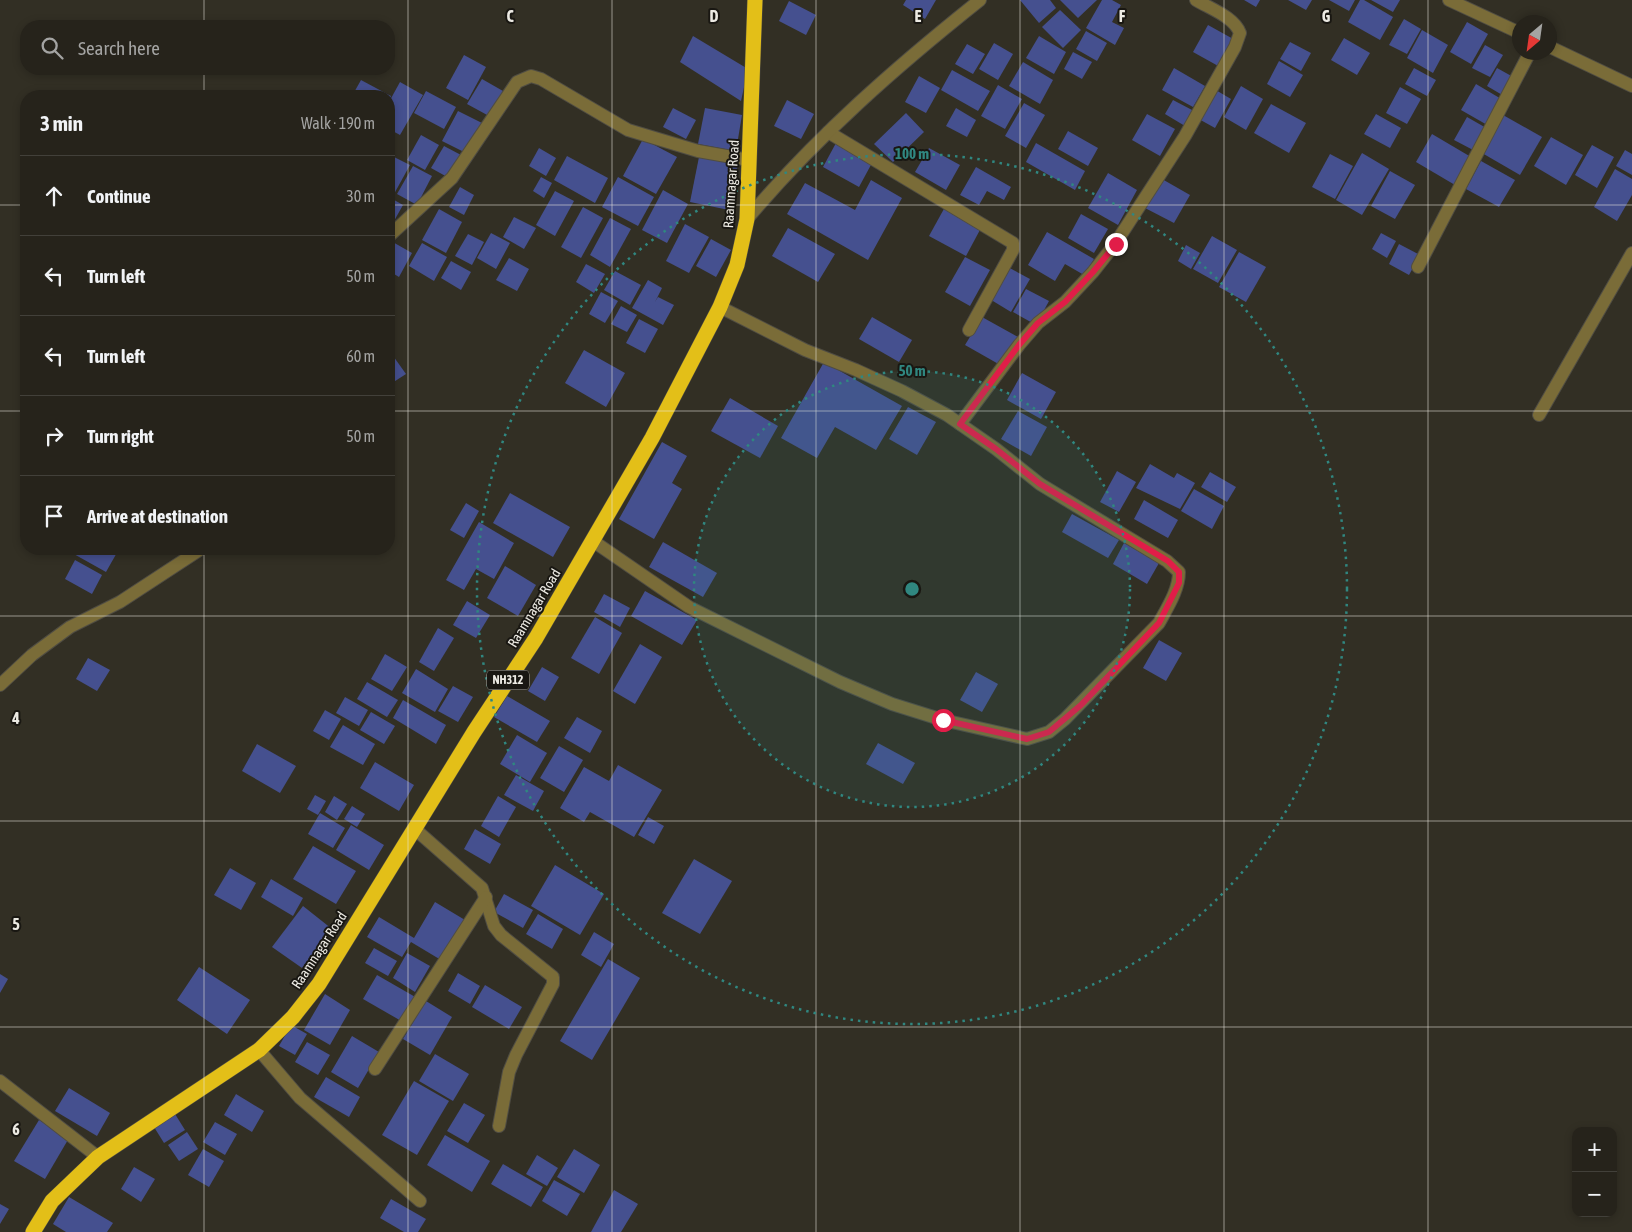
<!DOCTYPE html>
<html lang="en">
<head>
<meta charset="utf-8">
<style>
  :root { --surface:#26231b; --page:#322f28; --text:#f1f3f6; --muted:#a4a4a3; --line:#42403a }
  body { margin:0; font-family:"Asap Condensed",sans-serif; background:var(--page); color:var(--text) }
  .controls { position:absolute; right:15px; bottom:15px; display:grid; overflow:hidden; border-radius:10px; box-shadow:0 2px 8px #0003 }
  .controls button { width:45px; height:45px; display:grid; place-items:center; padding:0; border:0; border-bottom:1px solid var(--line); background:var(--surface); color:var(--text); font:25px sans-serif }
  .compass { position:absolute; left:1512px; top:15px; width:45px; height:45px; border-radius:50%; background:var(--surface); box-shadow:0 2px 8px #0003; rotate:209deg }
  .stop { position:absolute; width:15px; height:15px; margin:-11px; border:4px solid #e11d48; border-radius:50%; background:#fff }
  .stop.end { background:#e11d48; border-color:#fff; box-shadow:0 1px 5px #0008 }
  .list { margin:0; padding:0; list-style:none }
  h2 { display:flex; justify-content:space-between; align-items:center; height:65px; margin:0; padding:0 20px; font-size:21px }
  h2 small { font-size:16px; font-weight:400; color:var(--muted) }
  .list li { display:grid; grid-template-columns:32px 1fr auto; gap:15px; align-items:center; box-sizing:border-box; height:80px; padding:0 20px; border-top:1px solid var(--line) }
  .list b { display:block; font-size:19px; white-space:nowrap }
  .list em { font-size:16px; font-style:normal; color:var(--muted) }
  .icon { flex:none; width:28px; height:28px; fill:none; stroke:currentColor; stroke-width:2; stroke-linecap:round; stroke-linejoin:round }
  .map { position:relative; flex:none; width:1632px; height:1232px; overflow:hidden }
  .search { position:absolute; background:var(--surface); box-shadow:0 2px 8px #0003; left:20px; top:20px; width:375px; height:55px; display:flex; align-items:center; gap:12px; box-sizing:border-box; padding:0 18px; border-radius:20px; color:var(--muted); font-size:19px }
  .panel { position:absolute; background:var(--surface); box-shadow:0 2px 8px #0003; left:20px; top:90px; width:375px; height:465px; border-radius:20px }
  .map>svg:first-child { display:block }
  .building { fill:#45508f }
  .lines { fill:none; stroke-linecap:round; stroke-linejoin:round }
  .minor-casing { stroke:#504d43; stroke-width:14 }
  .highway-casing { stroke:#504d43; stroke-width:16 }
  .minor { stroke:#7a6c38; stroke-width:12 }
  .highway { stroke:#e3bf18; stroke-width:15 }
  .route { stroke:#e11d48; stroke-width:6 }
  .grid { fill:none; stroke:#eceae3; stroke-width:1; stroke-opacity:0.55 }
  .ring { fill:none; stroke:#308780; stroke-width:2.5; stroke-dasharray:2.5 5 }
  .labels { text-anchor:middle; stroke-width:4; stroke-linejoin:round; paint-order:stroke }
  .shield { fill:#191712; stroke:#adaba4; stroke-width:1 }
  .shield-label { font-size:12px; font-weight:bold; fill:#eceae3 }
  .street-label { font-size:14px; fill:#eceae3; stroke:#191712 }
  .grid-label { font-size:16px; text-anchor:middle; font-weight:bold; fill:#eceae3; stroke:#191712; stroke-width:4; stroke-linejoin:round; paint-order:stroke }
  .centre { fill:#308780; stroke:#191712; stroke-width:2.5 }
  .ring-label { font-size:15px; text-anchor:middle; font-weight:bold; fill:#308780; stroke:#191712; stroke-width:4; stroke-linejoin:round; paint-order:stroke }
</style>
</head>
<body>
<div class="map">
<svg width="1632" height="1232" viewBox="0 0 1632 1232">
  <rect width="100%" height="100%" fill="#322f24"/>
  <g class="building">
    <path d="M906,0h30l-11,19 -22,-14z"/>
    <path d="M1020,0h30l6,8 -17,15z"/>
    <path d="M1060,0h37l-19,18z"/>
    <path d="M1102,0h10l9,5 -9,17 12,6 -9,17 -29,-17z"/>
    <path d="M1244,0h16l-4,7z"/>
    <path d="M1288,0h24l-6,10z"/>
    <path d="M1329,0h26l-6,11z"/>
    <path d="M1360,0h4l29,17 -13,23 -32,-18z"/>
    <path d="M1371,0h29l-7,12z"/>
    <path d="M789,1l27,14 -10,20 -27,-14z"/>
    <path d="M1060,10l21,20 -18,18 -21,-21z"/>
    <path d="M1404,19l17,10 -14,25 -18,-9z"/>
    <path d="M1467,22l21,12 -17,30 -21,-12z"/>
    <path d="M1208,25l27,15 -15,27 -27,-15z"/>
    <path d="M1422,30l26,15 -15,28 -26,-15z"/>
    <path d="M1086,31l21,12 -10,18 -21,-12z"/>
    <path d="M693,36l55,33 -7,32 -61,-39z"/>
    <path d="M1039,36l27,16 -12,22 -28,-16z"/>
    <path d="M1344,38l26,15 -13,22 -26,-15z"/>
    <path d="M1290,42l21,11 -10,18 -21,-12z"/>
    <path d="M994,43l19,11 -15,26 -19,-11z"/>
    <path d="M967,44l18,10 -12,20 -18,-10z"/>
    <path d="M1485,45l18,10 -13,22 -18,-9z"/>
    <path d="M1073,52l19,10 -10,17 -18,-10z"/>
    <path d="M464,55l22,12 -18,33 -22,-12z"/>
    <path d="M1279,61l24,14 -13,22 -23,-13z"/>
    <path d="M1023,62l30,18 -13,24 -31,-18z"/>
    <path d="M1174,68l31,18 -12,21 -31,-17z"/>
    <path d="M1414,68l22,12 -9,16 -22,-12z"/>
    <path d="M1497,68l18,10 -11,18 -17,-10z"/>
    <path d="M952,70l38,21 -12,20 -37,-21z"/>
    <path d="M919,76l21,12 -14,25 -21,-11z"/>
    <path d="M482,79l21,12 -14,25 -22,-12z"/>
    <path d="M361,80l28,15 2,1 -2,4v-4h-37z"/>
    <path d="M400,82l23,13 -23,40 -11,-6v-27z"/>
    <path d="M1476,84l27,16 -14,26 -28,-16z"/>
    <path d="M998,85l24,14 -17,30 -24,-13z"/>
    <path d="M1241,86l22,13 -17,31 -22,-13z"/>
    <path d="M1400,87l21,12 -14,25 -21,-11z"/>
    <path d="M1214,89l17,10 -16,29 -18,-10z"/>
    <path d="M426,91l30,16 -12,22 -30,-16z"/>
    <path d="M787,100l27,14 -13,25 -27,-13z"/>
    <path d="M1173,100l21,11 -9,15 -20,-12z"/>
    <path d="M1024,103l21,12 -19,33 -21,-12z"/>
    <path d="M1271,104l35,19 -17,30 -35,-20z"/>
    <path d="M673,108l23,12 -10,19 -23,-12z"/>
    <path d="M705,108l37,7 -6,36 -38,-7z"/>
    <path d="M956,108l20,12 -9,17 -21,-11z"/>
    <path d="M458,111l26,13 -16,30 -26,-13z"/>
    <path d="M906,113l18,19 -31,30 -19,-18z"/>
    <path d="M1147,114l28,15 -15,27 -28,-16z"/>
    <path d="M1376,114l25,14 -11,20 -26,-14z"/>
    <path d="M1503,115l39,22 -22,38 -38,-22z"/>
    <path d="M1467,117l21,12 -13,22 -21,-11z"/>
    <path d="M1068,131l30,17 -10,18 -30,-17z"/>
    <path d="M1432,134l39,23 -16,28 -39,-23z"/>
    <path d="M421,135l18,10 -14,25 -18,-10z"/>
    <path d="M1551,137l32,18 -17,30 -32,-19z"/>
    <path d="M643,139l34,18 -21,37 -33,-18z"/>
    <path d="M836,143l36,20 -13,24 -36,-20z"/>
    <path d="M1036,143l49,28 -10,19 -49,-28z"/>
    <path d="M1592,145l22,12 -17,31 -22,-13z"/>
    <path d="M444,146l17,9 -12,23 -18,-10z"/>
    <path d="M539,148l17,10 -10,18 -17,-10z"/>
    <path d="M929,148l31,17 -14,25 -31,-18z"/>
    <path d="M1625,150l7,4v21l-16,-9z"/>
    <path d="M1362,153l27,16 -27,46 -26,-15z"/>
    <path d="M1330,154l23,12 -18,33 -23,-12z"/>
    <path d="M567,156l41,22 -13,25 -41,-23z"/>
    <path d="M394,157l16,8 -16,29 -5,-2v-26z"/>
    <path d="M699,157l39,7 -9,46 -39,-8z"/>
    <path d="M1481,161l34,19 -16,27 -33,-18z"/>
    <path d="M413,166l19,10 -15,29 -20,-11z"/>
    <path d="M976,167l35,20 -7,13 -17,-9 -8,14 -19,-10z"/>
    <path d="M1615,169l17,10v16l-15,26 -23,-14z"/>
    <path d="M1390,171l25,14 -20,34 -24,-13z"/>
    <path d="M1108,173l29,17 -19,35 -30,-17z"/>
    <path d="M541,177l11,6 -8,15 -11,-7z"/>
    <path d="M618,177l36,20 -16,29 -36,-19z"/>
    <path d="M1162,179l28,16 -16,28 -29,-15z"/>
    <path d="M871,180l31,18 -34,62 -81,-46 18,-31 50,27z"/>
    <path d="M460,187l14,8 -10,20 -15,-8z"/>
    <path d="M663,190l25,14 -21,39 -25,-13z"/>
    <path d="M555,191l19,10 -19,35 -19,-11z"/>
    <path d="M389,197l14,8 -14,25z"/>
    <path d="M583,207l20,11 -22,40 -20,-11z"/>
    <path d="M945,207l36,21 -15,28 -37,-20z"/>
    <path d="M439,209l23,13 -16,31 -24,-13z"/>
    <path d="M1081,214l27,15 -14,24 -26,-15z"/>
    <path d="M514,217l22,11 -12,21 -21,-12z"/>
    <path d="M610,218l21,11 -21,38 -20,-12z"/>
    <path d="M685,224l24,13 -20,36 -23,-12z"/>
    <path d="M788,228l47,26 -17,28 -46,-26z"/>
    <path d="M1047,232l47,27 -10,16 -19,-11 -10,17 -27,-16z"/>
    <path d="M491,233l19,10 -14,26 -19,-11z"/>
    <path d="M1381,233l15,8 -9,17 -15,-9z"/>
    <path d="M468,234l16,8 -12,23 -17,-9z"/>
    <path d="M1212,236l25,14 -19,33 -25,-14z"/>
    <path d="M711,239l20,11 -15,27 -20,-11z"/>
    <path d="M391,241l21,12 -13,24 -10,-6z"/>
    <path d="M422,243l25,14 -13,24 -25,-15z"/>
    <path d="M1399,244l21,11 -11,20 -20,-11z"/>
    <path d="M1186,245l14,8 -9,16 -13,-8z"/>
    <path d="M1239,252l27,15 -20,35 -27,-15z"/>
    <path d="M965,257l25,13 -20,36 -25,-14z"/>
    <path d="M509,258l20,11 -12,22 -21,-11z"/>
    <path d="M451,261l20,11 -10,18 -20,-12z"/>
    <path d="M586,264l19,10 -11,19 -18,-11z"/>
    <path d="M1006,266l24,13 -19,33 -23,-14z"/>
    <path d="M615,271l26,14 -11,20 -26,-15z"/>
    <path d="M648,280l14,8 -7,14 3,-5 16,8 -11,20 -31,-17z"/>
    <path d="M1026,289l23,12 -13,24 -23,-13z"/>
    <path d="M601,292l17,9 -13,22 -16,-9z"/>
    <path d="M621,306l16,9 -10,17 -16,-8z"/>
    <path d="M872,317l40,23 -13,22 -40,-23z"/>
    <path d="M982,317l36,20 -16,29 -37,-21z"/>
    <path d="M639,319l19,10 -13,24 -19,-10z"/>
    <path d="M584,350l41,23 -19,34 -41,-24z"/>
    <path d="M391,353l15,21 -17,11v-30z"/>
    <path d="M824,362l78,44 -26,44 -41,-23 -18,31 -36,-20z"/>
    <path d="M1022,373l34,19 -15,27 -34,-19z"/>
    <path d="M730,398l48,28 -18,32 -49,-27z"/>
    <path d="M908,407l28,15 -19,33 -28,-16z"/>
    <path d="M1018,411l29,16 -16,29 -30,-17z"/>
    <path d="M662,442l25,14 -15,27 10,6 -28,50 -35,-20z"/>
    <path d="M1150,464l24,14 3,-5 18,10 -15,26 -44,-21z"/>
    <path d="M1117,471l19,11 -17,30 -19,-10z"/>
    <path d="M1210,472l26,15 -9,15 -26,-15z"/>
    <path d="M1194,489l30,17 -12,23 -31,-18z"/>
    <path d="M510,493l60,34 -17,30 -60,-34z"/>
    <path d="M1144,500l34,20 -10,18 -34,-19z"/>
    <path d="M466,503l13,8 -15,27 -14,-8z"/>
    <path d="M1072,514l47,26 -11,18 -46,-26z"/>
    <path d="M479,522l35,21 -20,36 -18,-10 -12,21 -18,-10z"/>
    <path d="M663,542l54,31 -14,24 -54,-30z"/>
    <path d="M1124,543l35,20 -12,21 -34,-20z"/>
    <path d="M74,549h45l-13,23 -34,-19z"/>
    <path d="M75,560l27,15 -10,19 -27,-15z"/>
    <path d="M505,566l31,19 -18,31 -31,-18z"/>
    <path d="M645,591l52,29 -15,25 -51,-29z"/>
    <path d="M604,594l26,14 -10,19 -26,-15z"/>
    <path d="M467,601l23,14 -14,23 -23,-13z"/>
    <path d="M595,617l27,16 -23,41 -28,-16z"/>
    <path d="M438,628l16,10 -20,33 -15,-9z"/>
    <path d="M1159,640l23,13 -16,28 -23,-13z"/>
    <path d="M640,644l22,13 -27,47 -22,-13z"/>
    <path d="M385,654l22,13 -15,24 -21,-12z"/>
    <path d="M88,658l22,12 -13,21 -21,-12z"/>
    <path d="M542,667l17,10 -14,24 -17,-10z"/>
    <path d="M416,669l32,20 -13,23 -33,-19z"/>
    <path d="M976,672l22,12 -16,28 -22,-12z"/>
    <path d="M367,682l31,18 -11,17 -30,-18z"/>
    <path d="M453,686l20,11 -15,25 -20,-11z"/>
    <path d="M507,696l43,25 -13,21 -43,-25z"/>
    <path d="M345,697l23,13 -9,16 -23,-13z"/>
    <path d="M403,700l43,25 -10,19 -43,-26z"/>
    <path d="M325,710l16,9 -12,21 -16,-9z"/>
    <path d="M371,712l24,14 -11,18 -24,-14z"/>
    <path d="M577,717l25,14 -12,22 -26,-15z"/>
    <path d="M343,725l32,19 -12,21 -33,-18z"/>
    <path d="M517,735l30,18 -17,29 -30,-18z"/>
    <path d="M878,743l37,20 -12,21 -37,-20z"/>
    <path d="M257,744l39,22 -16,27 -38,-22z"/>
    <path d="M559,746l24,14 -19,32 -24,-14z"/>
    <path d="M375,762l39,23 -15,26 -39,-23z"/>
    <path d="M618,765l44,25 -28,47 -44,-25 -6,10 -24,-14 24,-41 25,14z"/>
    <path d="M516,775l28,16 -11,20 -29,-16z"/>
    <path d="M315,795l11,6 -8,14 -11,-6z"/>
    <path d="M334,796l13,8 -10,16 -12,-8z"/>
    <path d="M498,796l18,11 -17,30 -18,-11z"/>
    <path d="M352,806l13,8 -8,13 -13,-8z"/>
    <path d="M320,813l25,15 -12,20 -25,-14z"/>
    <path d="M648,817l16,9 -10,18 -16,-9z"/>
    <path d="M351,825l33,20 -15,25 -33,-20z"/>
    <path d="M475,829l26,15 -11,20 -26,-15z"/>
    <path d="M313,846l43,25 -20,33 -43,-25z"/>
    <path d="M694,859l38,22 -32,53 -38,-21z"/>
    <path d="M555,865l49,29 -24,41 -49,-29z"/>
    <path d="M230,868l26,15 -15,27 -27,-15z"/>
    <path d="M271,879l32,19 -10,18 -32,-19z"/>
    <path d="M504,894l29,16 -10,18 -29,-16z"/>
    <path d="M435,902l30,18 -24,40 -30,-18 -9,15 -35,-20 12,-20 35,21z"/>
    <path d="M303,906l29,23 -30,39 -30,-21z"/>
    <path d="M538,914l25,15 -11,20 -26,-15z"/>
    <path d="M594,932l20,12 -13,23 -20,-12z"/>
    <path d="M374,948l23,13 -9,15 -23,-13z"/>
    <path d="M407,953l23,13 -15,26 -22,-14z"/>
    <path d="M608,959l32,19 -48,82 -32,-19z"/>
    <path d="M199,967l51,33 -23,34 -50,-34z"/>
    <path d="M458,973l22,13 -10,18 -22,-13z"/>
    <path d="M0,974l8,5 -8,14z"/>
    <path d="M377,975l40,23 -14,24 -40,-23z"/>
    <path d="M485,985l37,22 -13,22 -37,-22z"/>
    <path d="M325,994l25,16 -20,35 -26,-15z"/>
    <path d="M426,1001l26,16 -22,38 -27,-16z"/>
    <path d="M291,1025l16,9 -12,21 -16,-9z"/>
    <path d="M352,1036l27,16 -21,36 -27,-16z"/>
    <path d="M307,1042l23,13 -12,20 -23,-13z"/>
    <path d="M435,1054l34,20 -16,27 -34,-20z"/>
    <path d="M326,1077l34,20 -11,20 -35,-20z"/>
    <path d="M414,1081l35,20 -32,54 -35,-20z"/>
    <path d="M69,1088l41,25 -13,23 -42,-25z"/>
    <path d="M236,1094l28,17 -12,21 -28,-17z"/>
    <path d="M464,1103l21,12 -17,28 -21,-12z"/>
    <path d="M175,1114l10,16 -21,13 -10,-16z"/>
    <path d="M39,1120l30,18 -24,41 -31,-18z"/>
    <path d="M215,1122l22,12 -12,21 -22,-13z"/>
    <path d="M187,1132l11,17 -19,12 -11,-16z"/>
    <path d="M445,1135l45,26 -18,31 -45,-27z"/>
    <path d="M203,1149l21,12 -15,26 -21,-12z"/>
    <path d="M574,1149l26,16 -16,28 -27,-16z"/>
    <path d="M537,1155l21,13 -11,18 -21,-12z"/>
    <path d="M503,1164l40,23 -12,20 -40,-23z"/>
    <path d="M134,1167l21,12 -14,23 -20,-13z"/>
    <path d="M554,1180l26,14 -13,22 -25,-15z"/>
    <path d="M614,1190l24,14 -17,28h-30z"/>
    <path d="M69,1197l44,26 -6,9h-41l-13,-8z"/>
    <path d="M391,1199l35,20 -8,13h-14l-24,-14z"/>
    <path d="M0,1204l9,5 -9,15z"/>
  </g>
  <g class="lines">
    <defs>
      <g id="minor">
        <path d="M1449,0l71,33"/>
        <path d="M1550,47l82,39"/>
        <path d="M828,132l185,111v7l-44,80"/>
        <path d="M747,219c69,-82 150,-153 233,-219"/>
        <path d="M389,236l63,-58 65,-96 14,-6 10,3 87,51 70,21 51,9"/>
        <path d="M1418,267l112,-215"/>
        <path d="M1539,415l93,-162"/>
        <path d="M960,424l59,-79 19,-22 27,-21 28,-30 22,-28 70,-108 50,-89 5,-14c-6,-16 -29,-24 -44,-33"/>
        <path d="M593,541l96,66 151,75 52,22 51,16 84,19 22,-7 16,-13 94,-96c8,-15 20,-33 20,-51l-12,-11 -127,-77 -44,-35 -49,-34 -45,-24 -46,-21 -51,-20 -85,-43"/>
        <path d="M0,685l32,-30 38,-28 50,-25 81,-53"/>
        <path d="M416,830l66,58 12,38 7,9 52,42v7l-37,71 -7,17 -10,54"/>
        <path d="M259,1050l41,48 120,103"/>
        <path d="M375,1069l111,-172"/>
        <path d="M0,1081l98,76"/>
      </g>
      <path id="highway" d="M33,1232l19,-31 46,-44 161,-107 34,-33 26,-33 155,-252 62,-94 116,-200 68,-131 17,-42 10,-46 8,-219"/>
    </defs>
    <use href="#minor" class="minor-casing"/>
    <use href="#highway" class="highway-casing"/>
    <use href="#minor" class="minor"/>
    <use href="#highway" class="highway"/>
  </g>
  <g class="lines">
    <path class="route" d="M943,720l84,19 22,-7 32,-27 78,-82 20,-40v-11l-11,-11 -128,-77 -44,-35 -36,-25 59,-79 19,-22 27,-21 28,-30 23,-28"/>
  </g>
  <path class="grid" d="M204,0v26M408,0v1232M612,0v1232M816,0v1232M1020,0v1232M1224,0v1232M1428,0v1232M204,69v27M0,205h26M389,205h1243M0,411h26M389,411h1243M204,549v683M0,616h1632M0,821h1632M0,1027h1632"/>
  <circle cx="912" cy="589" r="218" fill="#308780" fill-opacity=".12"/>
  <g class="ring">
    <circle cx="912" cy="589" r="218"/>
    <circle cx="912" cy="589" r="435"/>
  </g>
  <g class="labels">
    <rect class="shield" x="487" y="670.5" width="42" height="19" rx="4"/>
    <g class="shield-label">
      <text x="508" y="684">NH312</text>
    </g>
    <g class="street-label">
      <text transform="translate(731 184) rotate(-86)" y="5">Raamnagar Road</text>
      <text transform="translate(534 608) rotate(-59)" y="5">Raamnagar Road</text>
      <text transform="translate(319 950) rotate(-57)" y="5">Raamnagar Road</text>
    </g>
  </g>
  <g class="grid-label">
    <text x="510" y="22">C</text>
    <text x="714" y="22">D</text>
    <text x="918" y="22">E</text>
    <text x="1122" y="22">F</text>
    <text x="1326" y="22">G</text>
    <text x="16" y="724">4</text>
    <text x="16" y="930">5</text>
    <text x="16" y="1135">6</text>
  </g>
  <circle cx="912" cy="589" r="8" class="centre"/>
  <g class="ring-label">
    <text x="912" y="159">100 m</text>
    <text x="912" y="376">50 m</text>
  </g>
</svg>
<div class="controls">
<button>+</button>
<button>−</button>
</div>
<svg class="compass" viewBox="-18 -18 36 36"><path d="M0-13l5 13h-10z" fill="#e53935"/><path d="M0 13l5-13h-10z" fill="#a4a4a3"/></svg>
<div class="stop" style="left:943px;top:720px"></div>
<div class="stop end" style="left:1116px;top:244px"></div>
<div class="search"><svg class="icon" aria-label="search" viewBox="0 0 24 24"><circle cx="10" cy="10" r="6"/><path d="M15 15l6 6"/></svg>Search here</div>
<section class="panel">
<h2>3 min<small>Walk · 190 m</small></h2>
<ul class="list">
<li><svg class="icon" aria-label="ahead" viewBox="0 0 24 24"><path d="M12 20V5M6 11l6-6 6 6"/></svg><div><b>Continue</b></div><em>30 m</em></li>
<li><svg class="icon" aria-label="left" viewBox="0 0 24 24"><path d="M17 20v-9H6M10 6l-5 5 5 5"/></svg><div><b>Turn left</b></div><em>50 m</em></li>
<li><svg class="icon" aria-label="left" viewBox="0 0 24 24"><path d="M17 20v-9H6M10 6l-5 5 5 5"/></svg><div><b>Turn left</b></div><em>60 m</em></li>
<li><svg class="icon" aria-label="right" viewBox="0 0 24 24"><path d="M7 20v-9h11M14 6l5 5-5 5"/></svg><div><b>Turn right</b></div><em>50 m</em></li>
<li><svg class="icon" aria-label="arrive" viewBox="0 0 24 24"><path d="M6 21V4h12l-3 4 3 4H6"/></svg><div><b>Arrive at destination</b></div></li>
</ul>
</section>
</div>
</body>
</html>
